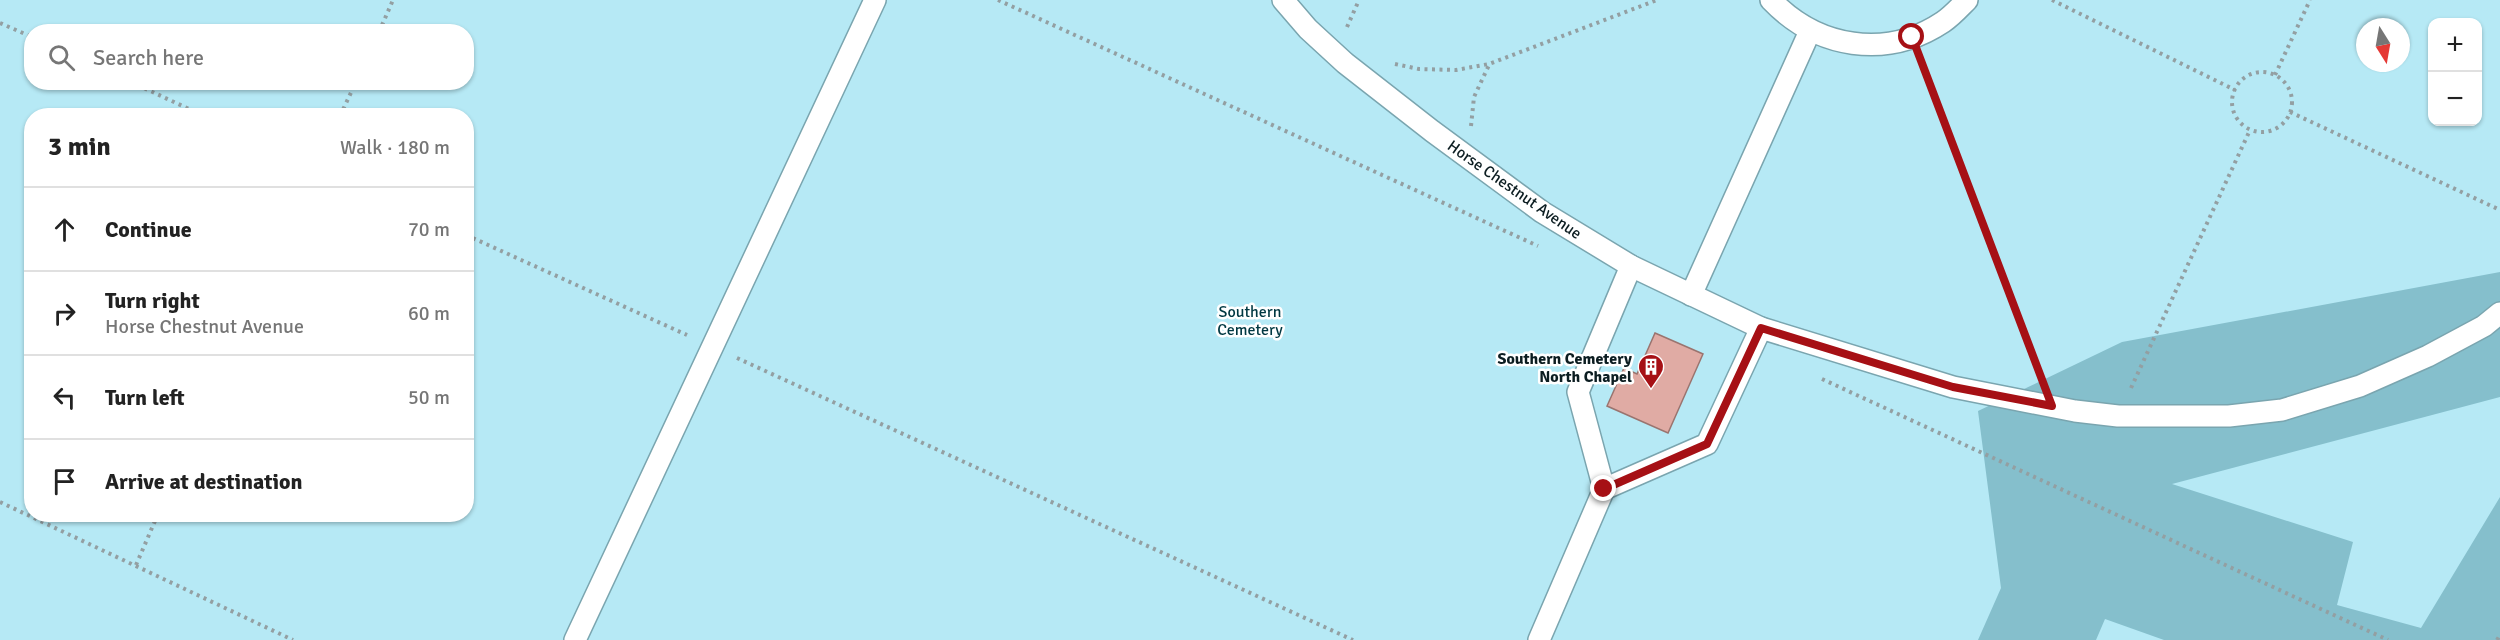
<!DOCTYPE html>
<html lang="en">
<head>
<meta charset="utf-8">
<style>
  :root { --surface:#fff; --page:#f6f6f6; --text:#222; --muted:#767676; --line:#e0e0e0 }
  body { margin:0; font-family:Signika,sans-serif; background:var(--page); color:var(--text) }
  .controls { position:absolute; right:18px; top:18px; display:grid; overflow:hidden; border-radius:12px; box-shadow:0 2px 4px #0004 }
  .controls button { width:54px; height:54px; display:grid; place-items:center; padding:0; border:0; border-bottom:2px solid var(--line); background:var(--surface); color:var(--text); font:30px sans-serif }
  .compass { position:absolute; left:2356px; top:18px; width:54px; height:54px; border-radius:50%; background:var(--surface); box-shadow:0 2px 4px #0004; rotate:169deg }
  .stop { position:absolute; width:18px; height:18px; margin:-14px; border:4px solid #a61015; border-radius:50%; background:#fff }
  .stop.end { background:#a61015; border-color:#fff; box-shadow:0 2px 6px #0008 }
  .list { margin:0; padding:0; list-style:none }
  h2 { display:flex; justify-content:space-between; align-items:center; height:78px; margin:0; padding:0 24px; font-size:26px }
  h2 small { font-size:20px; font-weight:400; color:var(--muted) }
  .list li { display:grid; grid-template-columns:39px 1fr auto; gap:18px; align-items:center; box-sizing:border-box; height:84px; padding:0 24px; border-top:2px solid var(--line) }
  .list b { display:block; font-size:22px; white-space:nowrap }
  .list p { margin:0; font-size:20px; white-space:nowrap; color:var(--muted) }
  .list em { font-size:20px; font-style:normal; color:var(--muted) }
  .icon { flex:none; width:33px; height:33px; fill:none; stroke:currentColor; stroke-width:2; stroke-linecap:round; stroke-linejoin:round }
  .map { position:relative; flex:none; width:2500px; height:640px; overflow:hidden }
  .search { position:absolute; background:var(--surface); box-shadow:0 2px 4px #0004; left:24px; top:24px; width:450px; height:66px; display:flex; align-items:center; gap:15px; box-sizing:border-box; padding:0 21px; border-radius:24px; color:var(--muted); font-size:22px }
  .panel { position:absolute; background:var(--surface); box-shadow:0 2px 4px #0004; left:24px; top:108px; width:450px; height:414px; border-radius:24px }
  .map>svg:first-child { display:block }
  .green { fill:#b6e9f5; fill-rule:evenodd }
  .forest { fill:#85bfcc }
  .building { fill:#e0aba4; stroke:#9a746f; stroke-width:1.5 }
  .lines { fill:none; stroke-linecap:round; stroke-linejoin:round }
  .service-casing { stroke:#7aa5af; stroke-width:24 }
  .path { stroke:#939fa2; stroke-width:4; stroke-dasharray:3 4.5; stroke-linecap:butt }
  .service { stroke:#fff; stroke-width:21 }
  .route { stroke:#a61015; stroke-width:8 }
  .labels { text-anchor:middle; stroke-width:5; stroke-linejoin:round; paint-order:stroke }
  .street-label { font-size:16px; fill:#0c1d21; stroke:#fff }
  .park-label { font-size:16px; fill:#003842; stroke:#fff }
  .poi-label { font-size:16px; font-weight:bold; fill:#0c1d21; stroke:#fff; text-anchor:end }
</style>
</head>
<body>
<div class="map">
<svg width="2500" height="640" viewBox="0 0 2500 640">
  <rect width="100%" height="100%" fill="#f0f9fb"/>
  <path class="green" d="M0,0h2500v640h-2500zM2432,22h46v100h-46zM2365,27h36v36h-36zM32,32h434v50h-434zM32,116h434v398h-434z"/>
  <path class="forest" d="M2500,272v125l-328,87 181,58 -16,63 84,23 79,-131v143h-336l-59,-21 -9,21h-118l23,-52 -23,-177 144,-69z"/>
  <path class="building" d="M1655,333l48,21 -35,79 -61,-27 17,-38 13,6z"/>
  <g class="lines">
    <defs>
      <g id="service">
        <path d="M1283,0l25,29 37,34 87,68 110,81 89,54 130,62 192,59 122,24 43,5h111l53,-6 78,-24 68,-30 56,-30 16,-13"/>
        <path d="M1771,0c46,48 115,60 172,22 9,-6 17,-15 24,-22"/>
        <path d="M1691,295l119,-264"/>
        <path d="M1604,489l-26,-97 53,-126"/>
        <path d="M575,640l300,-640"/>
        <path d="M1539,640l65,-151 103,-45 54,-116"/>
      </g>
    </defs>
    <use href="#service" class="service-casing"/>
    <g class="path">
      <path d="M998,0l540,246"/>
      <path d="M2052,0l183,90"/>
      <path d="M0,23l32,14"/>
      <path d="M1347,27l12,-27"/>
      <path d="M379,32l14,-32"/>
      <path d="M1922,63l118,313"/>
      <path d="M1395,64l24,5 37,1 33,-6 168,-64"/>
      <circle cx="2262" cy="102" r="30"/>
      <path d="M2275,75l35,-75"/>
      <path d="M131,82l73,34"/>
      <path d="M2290,112l210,98"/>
      <path d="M340,116l16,-34"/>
      <path d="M1471,126l3,-29 15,-32"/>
      <path d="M466,235l221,100"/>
      <path d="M737,358l616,282"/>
      <path d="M1822,379l566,261"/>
      <path d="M2131,388l119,-258"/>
      <path d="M0,502l293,138"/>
      <path d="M136,565l22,-51"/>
      <path d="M2497,640l3,-5"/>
    </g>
    <use href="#service" class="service"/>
  </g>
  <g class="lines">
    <path class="route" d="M1604,489l103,-45 54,-116 192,59 99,19 -140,-369"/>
  </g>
  <defs>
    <symbol id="building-pin" viewBox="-11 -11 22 30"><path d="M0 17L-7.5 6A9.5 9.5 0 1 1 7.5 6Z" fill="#a61015" stroke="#fff"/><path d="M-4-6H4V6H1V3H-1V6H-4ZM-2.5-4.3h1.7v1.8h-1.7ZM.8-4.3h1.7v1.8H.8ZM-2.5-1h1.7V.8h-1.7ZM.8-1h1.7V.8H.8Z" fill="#fff"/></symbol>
  </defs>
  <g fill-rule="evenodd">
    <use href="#building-pin" x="1636" y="352" width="30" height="40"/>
  </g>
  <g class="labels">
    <g class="street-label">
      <text transform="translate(1515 189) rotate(35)" y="6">Horse Chestnut Avenue</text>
    </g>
    <g class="park-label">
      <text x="1250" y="317">Southern<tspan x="1250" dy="18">Cemetery</tspan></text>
    </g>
    <g class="poi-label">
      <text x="1632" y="364">Southern Cemetery<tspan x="1632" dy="18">North Chapel</tspan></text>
    </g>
  </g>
</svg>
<div class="controls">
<button>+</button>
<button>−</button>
</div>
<svg class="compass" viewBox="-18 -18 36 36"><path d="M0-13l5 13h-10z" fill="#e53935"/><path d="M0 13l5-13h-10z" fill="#767676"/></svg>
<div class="stop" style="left:1912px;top:37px"></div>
<div class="stop end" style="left:1604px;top:489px"></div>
<div class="search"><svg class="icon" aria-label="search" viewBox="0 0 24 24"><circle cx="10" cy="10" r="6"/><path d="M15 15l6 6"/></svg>Search here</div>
<section class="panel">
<h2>3 min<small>Walk · 180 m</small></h2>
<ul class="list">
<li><svg class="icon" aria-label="ahead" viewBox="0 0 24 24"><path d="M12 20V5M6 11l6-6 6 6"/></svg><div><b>Continue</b></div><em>70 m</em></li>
<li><svg class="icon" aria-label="right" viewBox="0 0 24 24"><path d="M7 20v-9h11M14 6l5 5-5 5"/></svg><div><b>Turn right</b><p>Horse Chestnut Avenue</p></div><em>60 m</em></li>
<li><svg class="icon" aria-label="left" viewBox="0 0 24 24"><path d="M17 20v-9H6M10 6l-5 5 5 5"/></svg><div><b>Turn left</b></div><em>50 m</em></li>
<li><svg class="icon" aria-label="arrive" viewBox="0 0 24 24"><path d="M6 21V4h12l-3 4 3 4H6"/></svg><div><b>Arrive at destination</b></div></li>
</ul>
</section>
</div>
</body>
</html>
